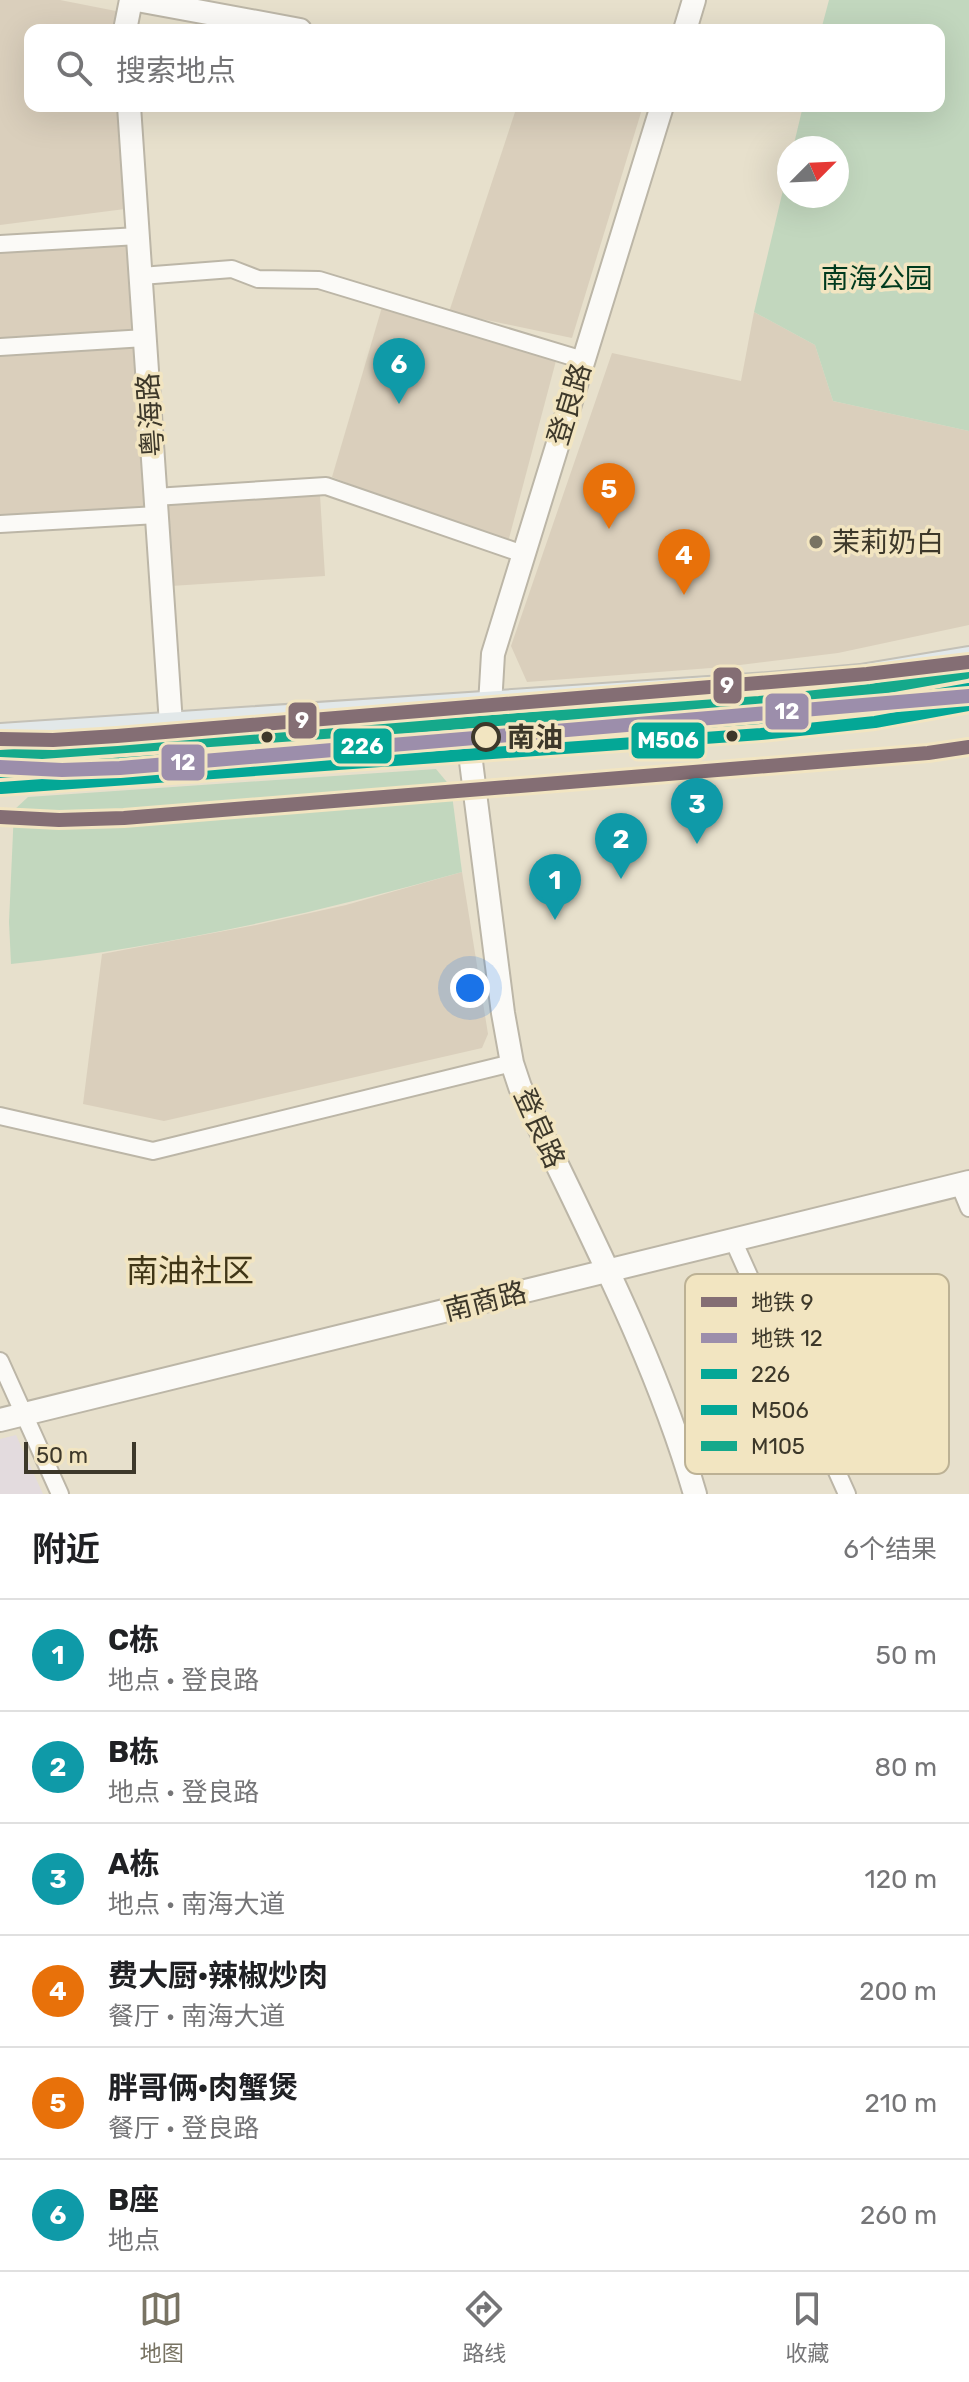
<!DOCTYPE html>
<html lang="zh">
<head>
<meta charset="utf-8">
<style>
  :root { --surface:#fff; --page:#f2f2f2; --text:#202124; --muted:#757577; --line:#e0e0e0; --accent:#787363 }
  body { margin:0; font-family:Rubik,"Noto Sans SC",sans-serif; background:var(--page); color:var(--text) }
  .compass { position:absolute; left:777px; top:136px; width:72px; height:72px; border-radius:50%; background:var(--surface); box-shadow:0 8px 32px #0002; rotate:66deg }
  .scale { position:absolute; left:24px; bottom:20px; width:112px; box-sizing:border-box; padding-left:8px; border:4px solid #3d382a; border-top:0; font-size:22px; line-height:28px; white-space:nowrap; color:#3d382a; -webkit-text-stroke:6px #f2e5c1; paint-order:stroke }
  .you { position:absolute; left:470px; top:988px; width:28px; height:28px; margin:-20px; border:6px solid #fff; border-radius:50%; background:#1a73e8; box-shadow:0 0 0 12px #1a73e833 }
  .badge { display:grid; place-items:center; width:52px; height:52px; border-radius:50%; background:var(--accent); color:#fff; font-size:26px; font-weight:700 }
  .pin { position:absolute; translate:-50% -66px; filter:drop-shadow(0 2px 4px #0008) }
  .pin::after { content:''; position:absolute; top:42px; width:28px; height:24px; background:inherit; clip-path:polygon(0 0,100% 0,50% 100%) }
  .list { margin:0; padding:0; list-style:none }
  h2 { display:flex; justify-content:space-between; align-items:center; height:104px; margin:0; padding:0 32px; font-size:34px }
  h2 small { font-size:26px; font-weight:400; color:var(--muted) }
  .list li { display:grid; grid-template-columns:52px 1fr auto; gap:24px; align-items:center; box-sizing:border-box; height:112px; padding:0 32px; border-top:2px solid var(--line) }
  .list b { display:block; font-size:30px; white-space:nowrap }
  .list p { margin:0; font-size:26px; white-space:nowrap; color:var(--muted) }
  .list em { font-size:26px; font-style:normal; color:var(--muted) }
  .icon { flex:none; width:44px; height:44px; fill:none; stroke:currentColor; stroke-width:2; stroke-linecap:round; stroke-linejoin:round }
  .map { position:relative; flex:none; width:969px; height:1494px; overflow:hidden }
  .search { position:absolute; background:var(--surface); box-shadow:0 8px 32px #0002; left:24px; right:24px; top:24px; height:88px; display:flex; align-items:center; gap:20px; box-sizing:border-box; padding:0 28px; border-radius:16px; color:var(--muted); font-size:30px }
  .sheet { height:776px; background:var(--surface) }
  nav { display:flex; justify-content:space-around; align-items:center; box-sizing:border-box; height:112px; border-top:2px solid var(--line); background:var(--surface); font-size:22px; color:var(--muted) }
  nav a { display:grid; justify-items:center; gap:4px }
  nav .on { color:var(--accent) }
  .map>svg:first-child { display:block }
  .commercial { fill:#dacfbc }
  .medical { fill:#e3dbde }
  .park { fill:#c2d7be }
  .lines { fill:none; stroke-linecap:round; stroke-linejoin:round }
  .street-casing { stroke:#bcb6a7; stroke-width:20 }
  .secondary-casing { stroke:#bcb6a7; stroke-width:26 }
  .primary-casing { stroke:#c4c1b7; stroke-width:30 }
  .street { stroke:#fbfaf7; stroke-width:16 }
  .secondary { stroke:#fbfaf7; stroke-width:22 }
  .primary { stroke:#e2e8e9; stroke-width:26 }
  .bus-1-casing { stroke:#f2e5c1; stroke-width:18 }
  .bus-2-casing { stroke:#f2e5c1; stroke-width:18 }
  .bus-3-casing { stroke:#f2e5c1; stroke-width:18 }
  .bus-1 { stroke:#04a796; stroke-width:12 }
  .bus-2 { stroke:#04a796; stroke-width:12 }
  .bus-3 { stroke:#15a98b; stroke-width:12 }
  .metro-1-casing { stroke:#f2e5c1; stroke-width:20 }
  .metro-2-casing { stroke:#f2e5c1; stroke-width:20 }
  .metro-1 { stroke:#846e74; stroke-width:14 }
  .metro-2 { stroke:#9c8eab; stroke-width:14 }
  .poi-dot { fill:#787363; stroke:#f2e5c1; stroke-width:3 }
  .bus-dot { fill:#3d382a; stroke:#f2e5c1; stroke-width:3 }
  .stop-dot { fill:#f2e5c1; stroke:#3d382a; stroke-width:4 }
  .labels { text-anchor:middle; stroke-width:7; stroke-linejoin:round; paint-order:stroke }
  .park-label { font-size:28px; fill:#003a1e; stroke:#f2e5c1 }
  .street-label { font-size:28px; fill:#3d382a; stroke:#f2e5c1 }
  .poi-label { font-size:28px; fill:#3d382a; stroke:#f2e5c1; text-anchor:start }
  .stop-label { font-size:28px; font-weight:bold; fill:#3d382a; stroke:#f2e5c1; text-anchor:start }
  .quarter-label { font-size:32px; fill:#403617; stroke:#f2e5c1 }
  .key { fill:#f2e5c1; stroke:#bcb194; stroke-width:2 }
  .key-label { font-size:22px; fill:#3d382a }
  .line-badge { stroke:#f2e5c1; stroke-width:3 }
  .badge-label { font-size:22px; text-anchor:middle; font-weight:bold; fill:#fff }
</style>
</head>
<body>
<div class="map">
<svg width="969" height="1494" viewBox="0 0 969 1494">
  <rect width="100%" height="100%" fill="#e7e0cc"/>
  <g class="commercial">
    <path d="M0,0h60l61,12v18h-91v76h93l2,103 -125,16z"/>
    <path d="M517,106h126l-71,232 -123,-26z"/>
    <path d="M0,238l131,4 16,266 -147,8z"/>
    <path d="M382,307l175,50 -50,189 -175,-69z"/>
    <path d="M754,312l61,33 18,56 136,30v194l-131,28 -114,14 -197,15 -16,-36 101,-293 129,28z"/>
    <path d="M320,495l5,81 -154,10 -5,-81z"/>
    <path d="M462,872l26,162 -6,14 -318,73 -81,-17 19,-150 154,-29 90,-20z"/>
  </g>
  <path class="medical" d="M16,1435l27,59h-43v-55z"/>
  <g class="park">
    <path d="M829,0h140v431l-136,-30 -18,-56 -61,-33 35,-147v31h48v-48h-44l10,-42h136v-76h-118z"/>
    <path d="M436,769l15,18 11,85c-149,42 -297,75 -451,92l-2,-42 5,-112 14,-13z"/>
  </g>
  <g class="lines">
    <defs>
      <g id="street">
        <path d="M0,244l138,-8"/>
        <path d="M141,276l91,-7 26,10 61,1 264,80"/>
        <path d="M0,347l145,-9"/>
        <path d="M155,497l171,-11 197,68"/>
        <path d="M0,524l157,-9"/>
        <path d="M0,1116l153,35 359,-88"/>
        <path d="M959,1184l10,24"/>
        <path d="M733,1240l114,254"/>
        <path d="M0,1361l60,133"/>
      </g>
      <g id="secondary">
        <path d="M137,0l163,30"/>
        <path d="M125,30l6,-30"/>
        <path d="M685,30l9,-30"/>
        <path d="M129,106l42,618"/>
        <path d="M490,705l3,-51 169,-548"/>
        <path d="M468,738l35,275 9,50 8,24c62,133 134,265 175,407"/>
        <path d="M0,1420l969,-238"/>
      </g>
      <g id="primary">
        <path d="M0,737l769,-51 92,-8 108,-18"/>
        <path d="M0,772l760,-54 113,-12 96,-17"/>
      </g>
    </defs>
    <use href="#street" class="street-casing"/>
    <use href="#secondary" class="secondary-casing"/>
    <use href="#primary" class="primary-casing"/>
    <use href="#street" class="street"/>
    <use href="#secondary" class="secondary"/>
    <use href="#primary" class="primary"/>
    <defs>
      <path id="bus-1" d="M0,772l760,-54 113,-12 96,-17"/>
      <path id="bus-2" d="M1,788l760,-54 114,-12 94,-17"/>
      <path id="bus-3" d="M0,756l759,-54 112,-12 95,-17"/>
    </defs>
    <use href="#bus-1" class="bus-1-casing"/>
    <use href="#bus-2" class="bus-2-casing"/>
    <use href="#bus-3" class="bus-3-casing"/>
    <use href="#bus-1" class="bus-1"/>
    <use href="#bus-2" class="bus-2"/>
    <use href="#bus-3" class="bus-3"/>
    <defs>
      <g id="metro-1">
        <path d="M0,739l53,1 64,-4 750,-62 102,-12"/>
        <path d="M0,817l59,3 65,-2 804,-65 41,-6"/>
      </g>
      <path id="metro-2" d="M0,767l62,3 58,-2 849,-72"/>
    </defs>
    <use href="#metro-1" class="metro-1-casing"/>
    <use href="#metro-2" class="metro-2-casing"/>
    <use href="#metro-1" class="metro-1"/>
    <use href="#metro-2" class="metro-2"/>
  </g>
  <circle class="poi-dot" cx="816" cy="542" r="8"/>
  <g class="bus-dot">
    <circle cx="732" cy="736" r="7"/>
    <circle cx="267" cy="737" r="7"/>
  </g>
  <circle class="stop-dot" cx="486" cy="737" r="13"/>
  <g class="labels">
    <g class="park-label">
      <text x="877" y="288">南海公园</text>
    </g>
    <g class="street-label">
      <text transform="translate(569 404) rotate(-73)" y="10">登良路</text>
      <text transform="translate(150 415) rotate(-94)" y="10">粤海路</text>
      <text transform="translate(540 1128) rotate(66)" y="10">登良路</text>
      <text transform="translate(485 1301) rotate(-14)" y="10">南商路</text>
    </g>
    <g class="poi-label">
      <text x="832" y="552">茉莉奶白</text>
    </g>
    <g class="stop-label">
      <text x="507" y="747">南油</text>
    </g>
    <g class="quarter-label">
      <text x="190" y="1282">南油社区</text>
    </g>
  </g>
  <rect x="685" y="1274" width="264" height="200" rx="12" class="key"/>
  <rect x="701" y="1297" width="36" height="10" fill="#846e74"/>
  <rect x="701" y="1333" width="36" height="10" fill="#9c8eab"/>
  <rect x="701" y="1369" width="36" height="10" fill="#04a796"/>
  <rect x="701" y="1405" width="36" height="10" fill="#04a796"/>
  <rect x="701" y="1441" width="36" height="10" fill="#15a98b"/>
  <g class="key-label">
    <text x="751" y="1310">地铁 9</text>
    <text x="751" y="1346">地铁 12</text>
    <text x="751" y="1382">226</text>
    <text x="751" y="1418">M506</text>
    <text x="751" y="1454">M105</text>
  </g>
  <g class="line-badge">
    <rect x="712" y="666" width="31" height="39" rx="8" fill="#846e74"/>
    <rect x="764" y="692" width="46" height="39" rx="8" fill="#9c8eab"/>
    <rect x="287" y="701" width="31" height="39" rx="8" fill="#846e74"/>
    <rect x="630" y="721" width="76" height="39" rx="8" fill="#04a796"/>
    <rect x="332" y="727" width="61" height="38" rx="8" fill="#04a796"/>
    <rect x="160" y="743" width="46" height="39" rx="8" fill="#9c8eab"/>
  </g>
  <g class="badge-label">
    <text x="727" y="693">9</text>
    <text x="787" y="719">12</text>
    <text x="302" y="728">9</text>
    <text x="668" y="748">M506</text>
    <text x="362" y="754">226</text>
    <text x="183" y="770">12</text>
  </g>
</svg>
<svg class="compass" viewBox="-18 -18 36 36"><path d="M0-13l5 13h-10z" fill="#e53935"/><path d="M0 13l5-13h-10z" fill="#757577"/></svg>
<div class="scale">50 m</div>
<div class="you"></div>
<div class="pin badge" style="left:555px;top:920px;background:#0f9aa8">1</div>
<div class="pin badge" style="left:621px;top:879px;background:#0f9aa8">2</div>
<div class="pin badge" style="left:697px;top:844px;background:#0f9aa8">3</div>
<div class="pin badge" style="left:684px;top:595px;background:#e8710a">4</div>
<div class="pin badge" style="left:609px;top:529px;background:#e8710a">5</div>
<div class="pin badge" style="left:399px;top:404px;background:#0f9aa8">6</div>
<div class="search"><svg class="icon" aria-label="search" viewBox="0 0 24 24"><circle cx="10" cy="10" r="6"/><path d="M15 15l6 6"/></svg>搜索地点</div>
</div>
<section class="sheet">
<h2>附近<small>6个结果</small></h2>
<ul class="list">
<li><span class="badge" style="background:#0f9aa8">1</span><div><b>C栋</b><p>地点 · 登良路</p></div><em>50 m</em></li>
<li><span class="badge" style="background:#0f9aa8">2</span><div><b>B栋</b><p>地点 · 登良路</p></div><em>80 m</em></li>
<li><span class="badge" style="background:#0f9aa8">3</span><div><b>A栋</b><p>地点 · 南海大道</p></div><em>120 m</em></li>
<li><span class="badge" style="background:#e8710a">4</span><div><b>费大厨·辣椒炒肉</b><p>餐厅 · 南海大道</p></div><em>200 m</em></li>
<li><span class="badge" style="background:#e8710a">5</span><div><b>胖哥俩·肉蟹煲</b><p>餐厅 · 登良路</p></div><em>210 m</em></li>
<li><span class="badge" style="background:#0f9aa8">6</span><div><b>B座</b><p>地点</p></div><em>260 m</em></li>
</ul>
</section>
<nav>
<a class="on"><svg class="icon" aria-label="map" viewBox="0 0 24 24"><path d="M3 6l6-2 6 2 6-2v14l-6 2-6-2-6 2zM9 4v14M15 6v14"/></svg>地图</a>
<a><svg class="icon" aria-label="directions" viewBox="0 0 24 24"><path d="M12 3l9 9-9 9-9-9zM9 14v-3h6M13 9l2 2-2 2"/></svg>路线</a>
<a><svg class="icon" aria-label="saved" viewBox="0 0 24 24"><path d="M7 4h10v16l-5-4-5 4z"/></svg>收藏</a>
</nav>
</body>
</html>
